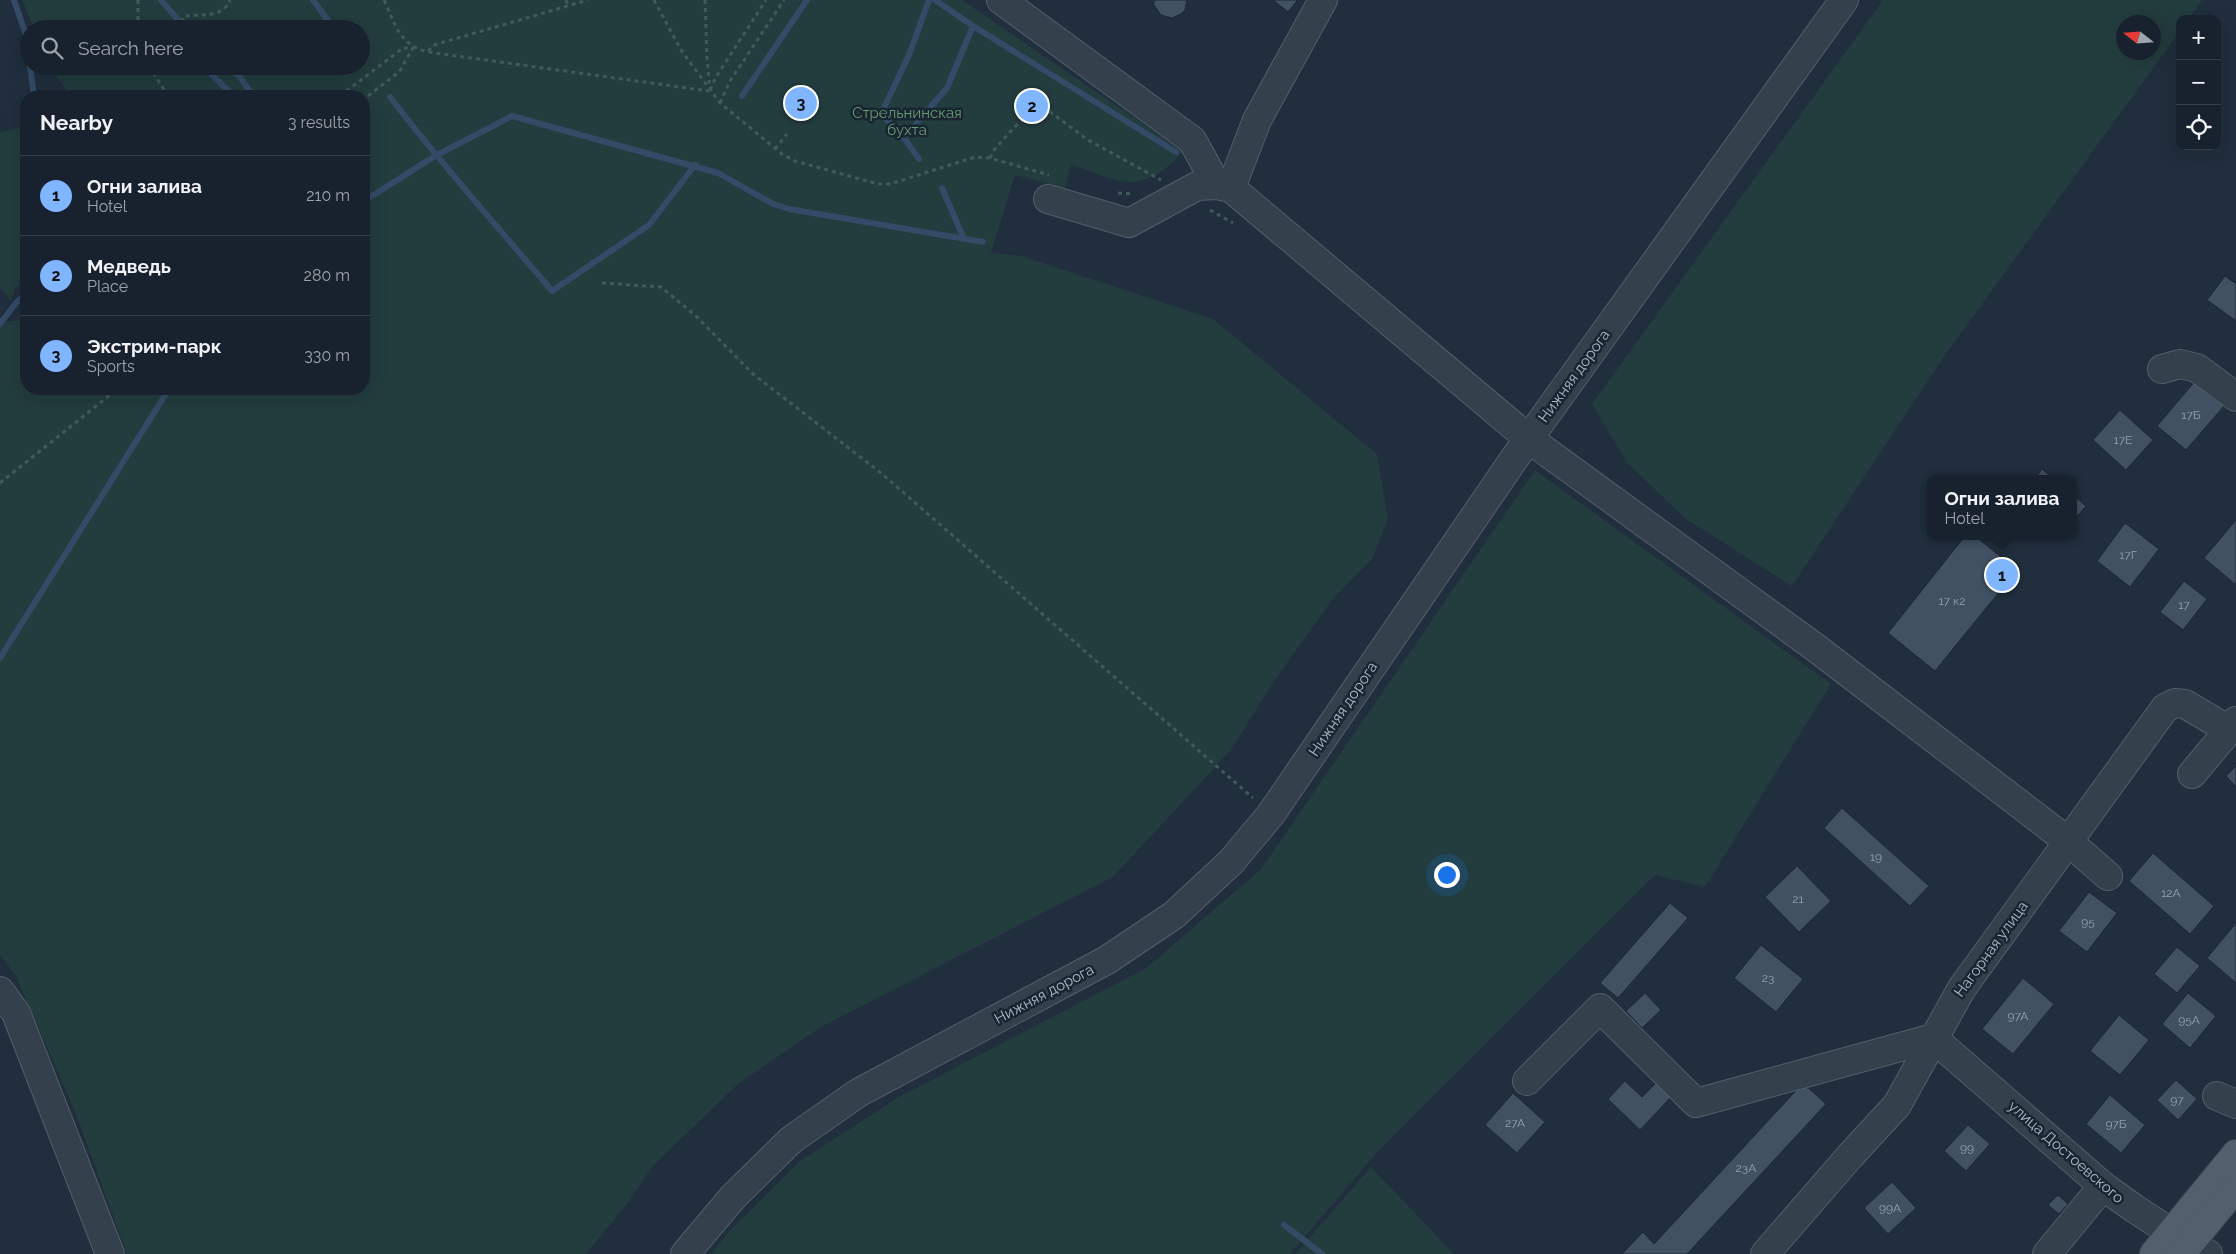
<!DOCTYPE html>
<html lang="en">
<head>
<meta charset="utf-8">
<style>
  :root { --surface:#18222e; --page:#212a36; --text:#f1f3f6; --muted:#9fa4aa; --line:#363f4a; --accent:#7fb6ff }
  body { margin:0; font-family:Raleway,sans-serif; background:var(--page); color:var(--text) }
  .controls { position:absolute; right:15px; top:15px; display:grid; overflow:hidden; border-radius:10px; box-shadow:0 5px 20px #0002 }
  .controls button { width:45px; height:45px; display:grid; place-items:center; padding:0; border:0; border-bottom:1px solid var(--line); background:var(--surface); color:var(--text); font:25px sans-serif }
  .compass { position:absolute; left:2116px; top:15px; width:45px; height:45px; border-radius:50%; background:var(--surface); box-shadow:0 5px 20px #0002; rotate:287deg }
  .you { position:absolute; left:1446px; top:874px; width:18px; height:18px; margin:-12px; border:4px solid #fff; border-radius:50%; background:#1a73e8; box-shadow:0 0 0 8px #1a73e833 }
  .badge { display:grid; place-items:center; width:32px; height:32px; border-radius:50%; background:var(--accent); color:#111; font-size:16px; font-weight:700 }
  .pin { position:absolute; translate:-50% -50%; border:2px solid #fff; box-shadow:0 1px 5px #0006 }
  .popup { position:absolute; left:1927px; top:475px; width:150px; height:65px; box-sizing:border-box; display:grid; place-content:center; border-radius:10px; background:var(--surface); filter:drop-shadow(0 1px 4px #0005); font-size:16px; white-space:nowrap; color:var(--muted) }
  .popup b { font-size:19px; color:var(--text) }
  .popup::after { content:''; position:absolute; left:50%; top:100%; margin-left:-10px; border:10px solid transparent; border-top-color:var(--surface) }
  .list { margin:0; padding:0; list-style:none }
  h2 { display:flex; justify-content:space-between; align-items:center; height:65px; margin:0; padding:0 20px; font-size:21px }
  h2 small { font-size:16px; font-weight:400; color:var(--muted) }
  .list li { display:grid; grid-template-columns:32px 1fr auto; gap:15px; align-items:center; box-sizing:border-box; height:80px; padding:0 20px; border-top:1px solid var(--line) }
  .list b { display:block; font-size:19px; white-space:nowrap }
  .list p { margin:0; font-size:16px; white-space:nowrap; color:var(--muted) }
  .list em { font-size:16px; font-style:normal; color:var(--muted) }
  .icon { flex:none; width:28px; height:28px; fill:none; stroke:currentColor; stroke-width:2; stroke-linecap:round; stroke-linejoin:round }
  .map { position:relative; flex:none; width:2236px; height:1254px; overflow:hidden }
  .search { position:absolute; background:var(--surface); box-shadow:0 5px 20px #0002; left:20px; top:20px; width:350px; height:55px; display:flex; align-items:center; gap:12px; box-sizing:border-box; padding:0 18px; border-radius:28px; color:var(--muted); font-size:19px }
  .panel { position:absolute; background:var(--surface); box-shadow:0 5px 20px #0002; left:20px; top:90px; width:350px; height:305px; border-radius:20px }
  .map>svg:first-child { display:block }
  .green { fill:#233c3e; fill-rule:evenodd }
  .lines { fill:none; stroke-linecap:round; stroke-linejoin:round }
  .stream { stroke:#334b66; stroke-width:6 }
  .building { fill:#415162; stroke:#1c2734 }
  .minor-casing { stroke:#535e6b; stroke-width:30 }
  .major-casing { stroke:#3e4956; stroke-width:30 }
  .path { stroke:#405a5b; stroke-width:3; stroke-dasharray:4 4; stroke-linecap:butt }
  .minor { stroke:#35404d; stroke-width:28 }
  .major { stroke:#525f6d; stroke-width:28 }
  .labels { text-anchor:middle; stroke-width:5; stroke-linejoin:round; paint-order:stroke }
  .number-label { font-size:12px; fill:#94a0af }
  .park-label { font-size:15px; fill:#659c6f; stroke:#1a2532 }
  .street-label { font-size:15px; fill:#b0bbc9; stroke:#1a2532 }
</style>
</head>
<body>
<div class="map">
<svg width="2236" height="1254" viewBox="0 0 2236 1254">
  <rect width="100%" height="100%" fill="#202e3d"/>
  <g class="green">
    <path d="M22,0h940l221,151c-9,14 -38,34 -56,31 -18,-2 -38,-12 -56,-17l-6,23 -50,-13 -24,78 31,3 191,63 164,135 11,65 -16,40 -40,41 -55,77 -47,74 -117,126 -292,150 -83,57 -85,82 -26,38 -41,50h-459l-51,-140 -60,-138 -16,-21v-638l6,5 13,-2 7,-11v80h338v-293h-293l-22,-30h312v-37h-327z"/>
    <path d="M1883,0h319l-13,19h-9v12l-237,327 -151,228 -106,-67 -58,-55 -36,-60zM2124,22h30v30h-30z"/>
    <path d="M26,126v154l-10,7 -5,14 -11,-14v-155z"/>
    <path d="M1535,470l296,214 -126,203 -50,-12 -275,274 -90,105h-579l16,-20 73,-73 97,-63 249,-130 115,-99z"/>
    <path d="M1371,1167l83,87h-159z"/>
  </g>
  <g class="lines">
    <g class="stream">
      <path d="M14,0l12,35 3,22"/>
      <path d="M161,0l25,29"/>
      <path d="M313,0l21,29"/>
      <path d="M935,0l38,26 203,126"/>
      <path d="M30,66l4,30"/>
      <path d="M209,66l3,9 22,21"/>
      <path d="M226,66l14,11 13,19"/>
      <path d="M742,96l65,-96"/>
      <path d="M390,97c51,67 108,130 162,194l97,-66 46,-60"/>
      <path d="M904,138l43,-50 26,-62"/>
      <path d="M919,159l-15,-21 -23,-24 28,-59 20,-55"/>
      <path d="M942,188l22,51"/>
      <path d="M364,201l71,-45 77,-40 206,57 55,31 16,5 194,33"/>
      <path d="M0,324l16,-21 10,-9"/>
      <path d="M0,658l169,-269"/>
      <path d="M1284,1225l38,29"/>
    </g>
  </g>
  <g class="building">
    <path d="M1154,0h33l-2,10 -4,4 -9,4 -11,-3 -7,-10z"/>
    <path d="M1273,0h23l1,1 -9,11z"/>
    <path d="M2225,276l11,8v37l-29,-21z"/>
    <path d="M2196,380l29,25 -39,45 -29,-24z"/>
    <path d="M2120,410l33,30 -27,30 -33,-30z"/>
    <path d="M2042,469l12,10h-19z"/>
    <path d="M2073,495l13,11 -13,15z"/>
    <path d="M2236,520v63l-1,1 -31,-26z"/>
    <path d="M2125,523l34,26 -29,38 -33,-26z"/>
    <path d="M1965,536h10l42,34 -82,101 -47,-38z"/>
    <path d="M2184,581l23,18 -24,31 -23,-18z"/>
    <path d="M2236,766v21l-10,-11z"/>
    <path d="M1842,808l87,78 -19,20 -86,-78z"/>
    <path d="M2153,853l61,53 -24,28 -61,-53z"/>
    <path d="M1797,866l34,35 -32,31 -34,-35z"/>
    <path d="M2089,892l28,21 -30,39 -28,-21z"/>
    <path d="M1670,903l18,15 -70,80 -18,-15z"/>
    <path d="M2236,923v60l-29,-25z"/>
    <path d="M1761,945l42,34 -27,33 -42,-34z"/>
    <path d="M2177,947l23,19 -23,27 -23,-19z"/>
    <path d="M2023,978l31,26 -41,50 -31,-25z"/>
    <path d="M1645,993l16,17 -19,18 -16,-17z"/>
    <path d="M2188,993l28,23 -26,32 -28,-24z"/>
    <path d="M2119,1015l30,25 -29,35 -30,-24z"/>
    <path d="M2176,1080l21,19 -19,21 -21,-20z"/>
    <path d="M1625,1081l17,16 15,-15 15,14 -32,34 -32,-31z"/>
    <path d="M1803,1083l23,21 -139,150h-65l21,-22 11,12z"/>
    <path d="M1513,1093l32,29 -28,31 -32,-28z"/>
    <path d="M2110,1095l35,30 -24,28 -35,-29z"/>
    <path d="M1968,1125l22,19 -24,27 -22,-20z"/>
    <path d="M1892,1182l24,26 -28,26 -24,-26z"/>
    <path d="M2058,1195l10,9 -9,10 -11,-9z"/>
  </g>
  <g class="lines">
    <defs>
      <g id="minor">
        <path d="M1001,0l191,140 25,45"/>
        <path d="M1231,188l26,-68 66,-120"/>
        <path d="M1048,199l81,24 68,-37 20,-1 14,3 298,251 287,209 253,194 39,34"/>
        <path d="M2162,369l18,-5 17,4 39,29"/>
        <path d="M2192,774l37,-44"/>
        <path d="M0,991l16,22 94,241"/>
        <path d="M1933,1038l170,148 32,23 54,35 19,10"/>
        <path d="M1527,1081l73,-73 96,95 237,-65"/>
        <path d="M2217,1096l19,8"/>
        <path d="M685,1254l48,-57 58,-57 67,-47 249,-133 67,-45 57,-53 40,-48 243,-355 330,-459"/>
        <path d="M1765,1254l85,-98 47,-51 65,-117 203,-280 10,-5 10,1 44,26 7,-9"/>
        <path d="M2047,1254l56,-68"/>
      </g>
      <g id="major">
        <path d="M2154,1254l82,-100"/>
        <path d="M2181,1254l55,-67"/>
      </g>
    </defs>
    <use href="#minor" class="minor-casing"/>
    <use href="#major" class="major-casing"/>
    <g class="path">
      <path d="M138,0v29"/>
      <path d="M384,0c12,25 14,44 44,52l281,39"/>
      <path d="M566,0l2,6"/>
      <path d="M654,0l27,50 39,53 62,51 13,7 83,23h12l85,-27 15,1 59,17"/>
      <path d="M705,0l2,59 3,31"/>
      <path d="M178,29l6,-13c18,-2 39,2 46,-16"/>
      <path d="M428,51l6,-6 154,-45"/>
      <path d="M149,66l19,30"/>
      <path d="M710,90l6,-13 50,-77"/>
      <path d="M340,96l63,-48h10l-14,24 -35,27"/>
      <path d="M720,103l10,-22 54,-81"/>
      <path d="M775,149l12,-15"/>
      <path d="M990,158l4,-8c14,-15 32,-42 55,-39l39,29 73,40"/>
      <path d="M1118,193l14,1"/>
      <path d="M1210,210l23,13"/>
      <path d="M602,283l59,4 35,29 57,58 128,99 372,325"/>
      <path d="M0,483l115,-92"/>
    </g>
    <use href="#minor" class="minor"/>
    <use href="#major" class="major"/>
  </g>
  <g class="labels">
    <g class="number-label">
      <text x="2191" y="419">17Б</text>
      <text x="2123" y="444">17Е</text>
      <text x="2128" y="559">17Г</text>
      <text x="1952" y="605">17 к2</text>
      <text x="2184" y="609">17</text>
      <text x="1876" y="861">19</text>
      <text x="2171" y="897">12А</text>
      <text x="1798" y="903">21</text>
      <text x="2088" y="926">95</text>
      <text x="1768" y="982">23</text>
      <text x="2018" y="1020">97А</text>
      <text x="2189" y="1024">95А</text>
      <text x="2177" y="1104">97</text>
      <text x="1515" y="1127">27А</text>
      <text x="2116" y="1128">97Б</text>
      <text x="1967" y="1152">99</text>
      <text x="1746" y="1172">23А</text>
      <text x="1890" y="1212">99А</text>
    </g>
    <g class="park-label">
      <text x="907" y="118">Стрельнинская<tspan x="907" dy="17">бухта</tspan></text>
    </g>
    <g class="street-label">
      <text transform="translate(1574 376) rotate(-54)" y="5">Нижняя дорога</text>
      <text transform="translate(1343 709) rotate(-56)" y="5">Нижняя дорога</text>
      <text transform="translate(1991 949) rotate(-54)" y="5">Нагорная улица</text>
      <text transform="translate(1044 994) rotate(-28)" y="5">Нижняя дорога</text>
      <text transform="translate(2066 1152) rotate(41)" y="5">улица Достоевского</text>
    </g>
  </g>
</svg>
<div class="controls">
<button>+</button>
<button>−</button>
<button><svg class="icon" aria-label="locate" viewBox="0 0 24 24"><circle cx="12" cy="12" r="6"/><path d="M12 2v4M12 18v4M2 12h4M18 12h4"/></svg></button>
</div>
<svg class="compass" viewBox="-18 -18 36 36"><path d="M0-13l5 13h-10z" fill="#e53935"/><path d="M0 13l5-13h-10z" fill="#9fa4aa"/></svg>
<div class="you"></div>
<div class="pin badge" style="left:2002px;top:575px">1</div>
<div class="popup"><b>Огни залива</b>Hotel</div>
<div class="pin badge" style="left:1032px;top:106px">2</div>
<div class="pin badge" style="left:801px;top:103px">3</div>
<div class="search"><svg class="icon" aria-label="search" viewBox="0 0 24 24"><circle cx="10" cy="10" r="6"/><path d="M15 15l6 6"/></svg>Search here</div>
<section class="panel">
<h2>Nearby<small>3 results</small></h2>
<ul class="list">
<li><span class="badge">1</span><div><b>Огни залива</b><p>Hotel</p></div><em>210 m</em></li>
<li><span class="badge">2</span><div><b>Медведь</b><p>Place</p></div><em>280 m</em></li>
<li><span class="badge">3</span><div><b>Экстрим-парк</b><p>Sports</p></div><em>330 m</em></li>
</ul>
</section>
</div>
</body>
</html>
